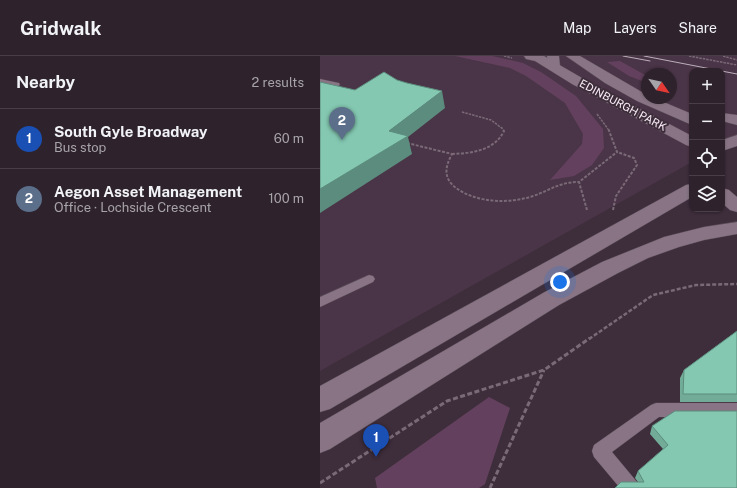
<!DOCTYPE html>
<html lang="en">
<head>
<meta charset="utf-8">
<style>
  :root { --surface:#2e222c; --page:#3a2f38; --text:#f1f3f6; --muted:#a7a4a9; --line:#493f48; --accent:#27d5ad }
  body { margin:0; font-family:"Public Sans",sans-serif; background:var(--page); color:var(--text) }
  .controls { position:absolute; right:12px; top:12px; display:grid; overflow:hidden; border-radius:8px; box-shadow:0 1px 3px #0004 }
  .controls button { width:36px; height:36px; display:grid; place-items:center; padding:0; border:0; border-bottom:1px solid var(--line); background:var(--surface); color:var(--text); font:20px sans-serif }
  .compass { position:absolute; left:321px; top:12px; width:36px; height:36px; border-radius:50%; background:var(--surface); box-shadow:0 1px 3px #0004; rotate:124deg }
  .you { position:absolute; left:240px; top:226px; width:14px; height:14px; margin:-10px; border:3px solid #fff; border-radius:50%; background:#1a73e8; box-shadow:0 0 0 6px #1a73e833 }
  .badge { display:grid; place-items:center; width:26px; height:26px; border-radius:50%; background:var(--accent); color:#fff; font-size:13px; font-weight:700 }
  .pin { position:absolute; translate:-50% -33px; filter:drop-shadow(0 1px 2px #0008) }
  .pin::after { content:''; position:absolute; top:21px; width:14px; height:12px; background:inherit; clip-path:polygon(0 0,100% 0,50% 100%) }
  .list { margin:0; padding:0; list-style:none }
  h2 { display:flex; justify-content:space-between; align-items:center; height:52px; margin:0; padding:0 16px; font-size:17px }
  h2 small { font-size:13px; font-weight:400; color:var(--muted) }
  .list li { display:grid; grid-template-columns:26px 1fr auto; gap:12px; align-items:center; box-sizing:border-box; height:60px; padding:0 16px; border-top:1px solid var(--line) }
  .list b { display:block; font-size:15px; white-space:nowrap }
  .list p { margin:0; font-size:13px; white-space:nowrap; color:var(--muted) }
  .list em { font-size:13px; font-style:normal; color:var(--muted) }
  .icon { flex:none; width:22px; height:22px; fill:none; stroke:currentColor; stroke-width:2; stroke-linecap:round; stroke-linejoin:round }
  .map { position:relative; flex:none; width:417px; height:432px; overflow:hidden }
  header { display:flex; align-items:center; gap:24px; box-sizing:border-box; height:56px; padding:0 20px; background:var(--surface); border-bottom:1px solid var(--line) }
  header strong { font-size:19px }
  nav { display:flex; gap:22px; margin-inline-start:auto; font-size:14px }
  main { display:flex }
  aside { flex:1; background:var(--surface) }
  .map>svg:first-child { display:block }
  .built { fill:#4a3447; fill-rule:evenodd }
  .green { fill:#63415e }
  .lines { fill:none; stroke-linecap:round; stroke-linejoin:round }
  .service-casing { stroke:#574955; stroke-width:1 }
  .minor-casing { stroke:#574955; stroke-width:1 }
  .tertiary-casing { stroke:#574955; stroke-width:1 }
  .path-far3 { stroke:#7a6a77; stroke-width:1.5; stroke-dasharray:2.5 1; stroke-linecap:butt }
  .path-far2 { stroke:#7a6a77; stroke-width:2; stroke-dasharray:3 1.5; stroke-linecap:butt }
  .path-far1 { stroke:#7a6a77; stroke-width:2.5; stroke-dasharray:4 2; stroke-linecap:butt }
  .path { stroke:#7a6a77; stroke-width:3; stroke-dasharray:5 2.5; stroke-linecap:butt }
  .service { fill:#887484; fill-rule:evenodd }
  .minor { fill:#887484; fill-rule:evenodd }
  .tertiary { fill:#887484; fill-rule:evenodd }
  .tram { stroke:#bcb0ba; stroke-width:1 }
  .wall { fill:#72ac99 }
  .shaded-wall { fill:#5c8c7d }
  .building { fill:#84c8b2; stroke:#5c8c7d }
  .labels { text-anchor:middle; stroke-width:4; stroke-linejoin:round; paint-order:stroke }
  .far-street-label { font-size:11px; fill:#f8edf6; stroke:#3e2d3b }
</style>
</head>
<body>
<header>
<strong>Gridwalk</strong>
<nav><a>Map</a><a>Layers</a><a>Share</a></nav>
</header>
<main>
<aside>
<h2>Nearby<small>2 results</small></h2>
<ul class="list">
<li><span class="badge" style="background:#1a4fb4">1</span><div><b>South Gyle Broadway</b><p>Bus stop</p></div><em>60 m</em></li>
<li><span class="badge" style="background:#5c6f8a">2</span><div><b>Aegon Asset Management</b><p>Office · Lochside Crescent</p></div><em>100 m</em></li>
</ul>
</aside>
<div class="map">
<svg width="417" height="432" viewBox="0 0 417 432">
  <rect width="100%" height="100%" fill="#3e2d3b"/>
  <path class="built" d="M0,0h417v82l-15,7v-74h-30v91l-372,209zM327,18h24v24h-24z"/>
  <g class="green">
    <path d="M135,0h37l31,7 18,9 35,24 27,33 1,19 -12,17 -18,11 -24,4 32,-36 1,-10 -18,-31 -39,-27 -16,-8z"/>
    <path d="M300,5l27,15v7l-18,-7 -22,-14z"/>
    <path d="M169,341l21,11 -25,76 -6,4h-102l-2,-10z"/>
  </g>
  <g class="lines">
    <defs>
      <g id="service">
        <path d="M0,23l19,4 1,2 -4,2 -16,-4z"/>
        <path d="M49,219l4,1 2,3 -2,3 -53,25v-10z"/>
        <path d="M336,347h81v14h-78l-47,35 25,30 3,6h-20l-26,-31 -2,-6 2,-6 57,-40z"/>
      </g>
      <path id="minor" d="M227,0h12l1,10 -2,3h-8l-2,-3z"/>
      <g id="tertiary">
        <path d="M204,0h20l38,22 110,58v11l-6,-2 -114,-61 -37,-23 -9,-2z"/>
        <path d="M246,0h14l67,39v3h7l38,16v11l-55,-24 -32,-18z"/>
        <path d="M402,57l15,2v10l-15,-4z"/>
        <path d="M417,79v11l-15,5v-11z"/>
        <path d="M372,128v13l-362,212 -10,3v-26l366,-201z"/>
        <path d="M402,132l7,2 8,7v15l-7,-2 -8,-7z"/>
        <path d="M417,166v12l-33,6 -25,7 -31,11 -30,15 -59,32 -229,144 -10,4v-30l223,-130 59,-31 62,-25 40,-10z"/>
      </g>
    </defs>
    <use href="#service" class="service-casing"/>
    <use href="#minor" class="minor-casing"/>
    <use href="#tertiary" class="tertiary-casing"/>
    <g class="path-far3">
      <path d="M184,0l8,2"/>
      <path d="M369,0l48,9"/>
      <path d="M403,0l14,4"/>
      <path d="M142,56l29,8 12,9"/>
      <path d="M277,58l11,15"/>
    </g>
    <g class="path-far2">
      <path d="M87,87l45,11c-7,13 -9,24 4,34 21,15 53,16 77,8 18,-6 26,-14 46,-14"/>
      <path d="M132,98c20,-1 42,-3 52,-23l-2,-3"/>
      <path d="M267,154l-8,-28 38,-30 -9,-24"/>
      <path d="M293,154l3,-14 21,-31 -3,-7 -17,-6"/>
    </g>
    <path class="path-far1" d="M269,283l64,-44 43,-10 41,-1"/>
    <g class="path">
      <path d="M0,427l127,-82 97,-31 46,-32"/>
      <path d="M170,432l54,-118"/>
    </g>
    <use href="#service" class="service"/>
    <use href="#minor" class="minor"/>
    <use href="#tertiary" class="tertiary"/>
    <g class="tram">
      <path d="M303,0l27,5"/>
      <path d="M324,0l93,18"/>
    </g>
  </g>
  <g class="wall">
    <path d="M417,275v71h-57v-24l4,-8z"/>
    <path d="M332,370l85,62 -99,-6 -3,-4 3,-7 25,-22 -13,-15z"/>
  </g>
  <path class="shaded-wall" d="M122,35l3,17 -37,29 4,17 -92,59v-24l69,-58z"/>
  <g class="building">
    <path d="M64,16l13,8 10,3 35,8 -53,40 19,5 -88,53v-107l35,8z"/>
    <path d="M417,275v63h-54l1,-24z"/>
    <path d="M355,355h62v77h-122l6,-6h23l-6,-11 30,-26 -16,-19z"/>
  </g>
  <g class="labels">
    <g class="far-street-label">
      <text transform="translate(303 49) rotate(28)" y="4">EDINBURGH PARK</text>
    </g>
  </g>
</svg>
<div class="controls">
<button>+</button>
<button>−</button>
<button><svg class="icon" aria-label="locate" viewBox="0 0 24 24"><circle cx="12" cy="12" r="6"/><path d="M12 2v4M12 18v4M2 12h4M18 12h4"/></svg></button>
<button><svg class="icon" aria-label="layers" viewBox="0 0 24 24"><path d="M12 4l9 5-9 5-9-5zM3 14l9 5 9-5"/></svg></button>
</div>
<svg class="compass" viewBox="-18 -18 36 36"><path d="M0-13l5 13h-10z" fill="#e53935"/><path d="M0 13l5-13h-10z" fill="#a7a4a9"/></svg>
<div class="you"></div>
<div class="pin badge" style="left:56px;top:401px;background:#1a4fb4">1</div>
<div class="pin badge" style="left:22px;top:84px;background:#5c6f8a">2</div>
</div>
</main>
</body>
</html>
